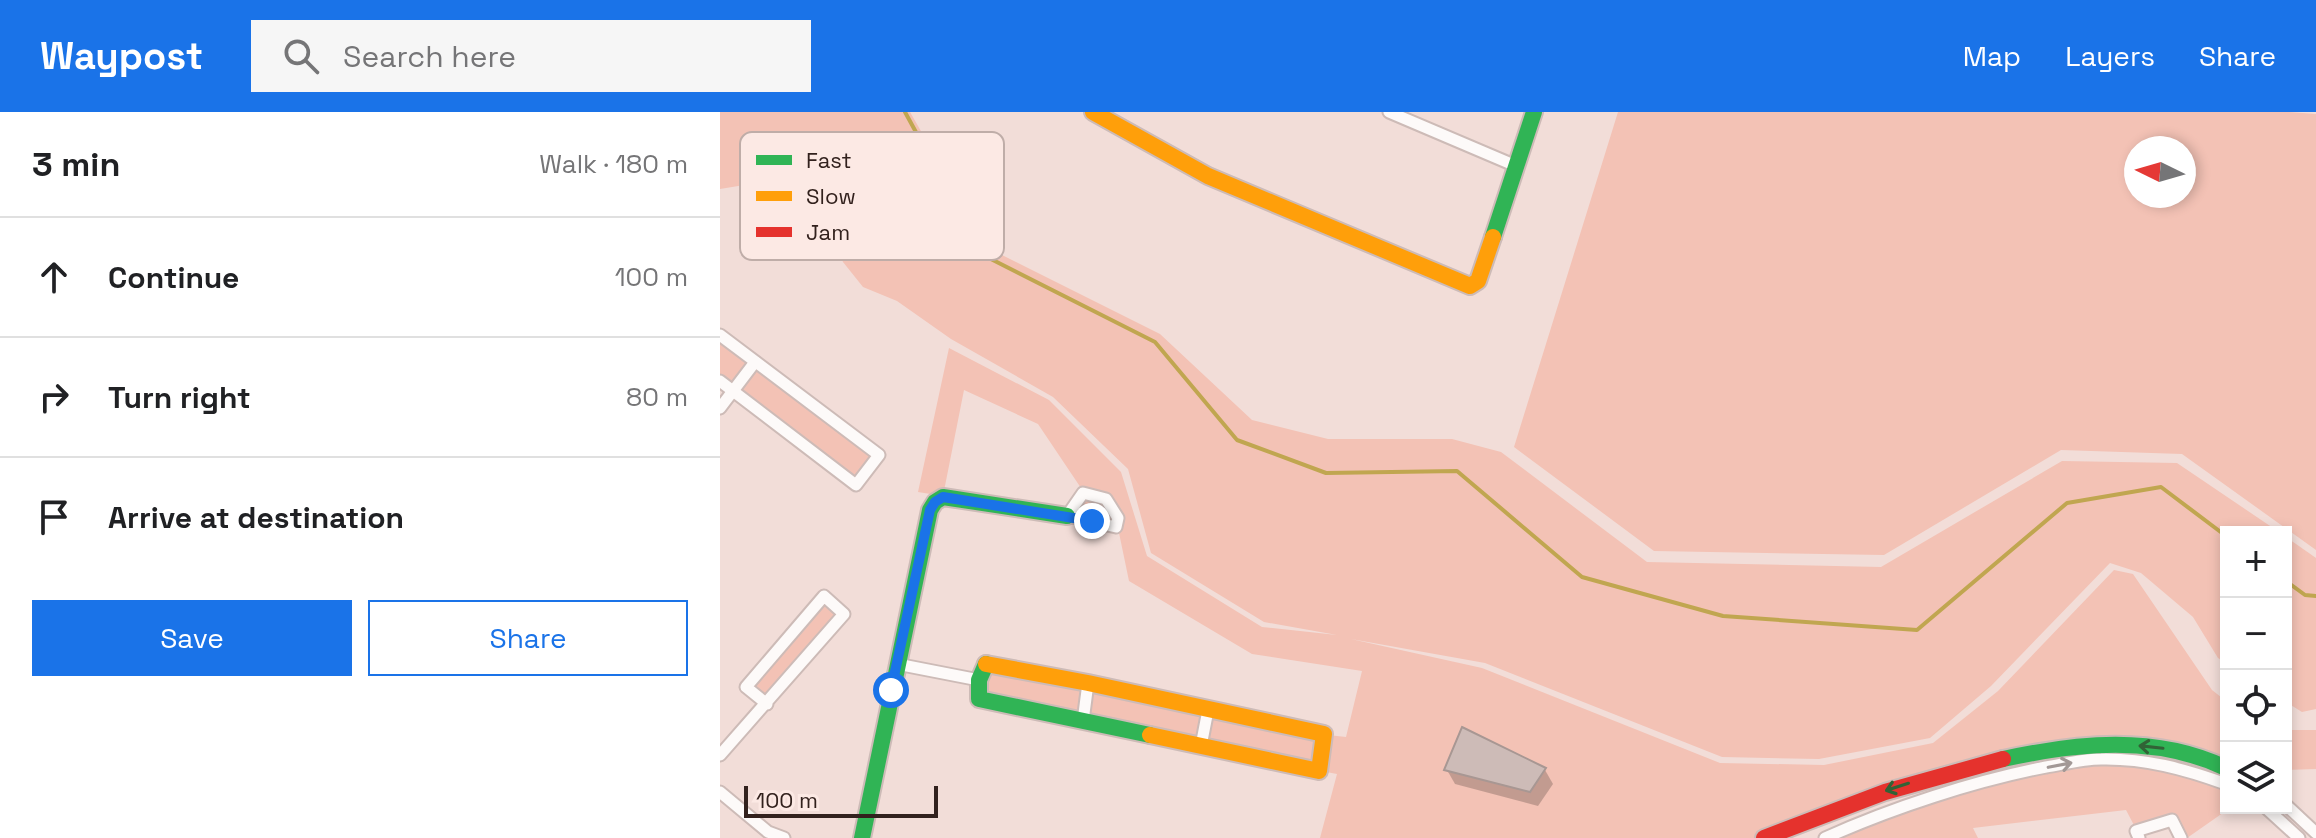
<!DOCTYPE html>
<html lang="en">
<head>
<meta charset="utf-8">
<style>
  :root { --surface:#fff; --page:#f6f6f6; --text:#202124; --muted:#757577; --line:#e0e0e0; --accent:#1a73e8 }
  body { margin:0; font-family:"Space Grotesk",sans-serif; background:var(--page); color:var(--text) }
  .controls { position:absolute; right:24px; bottom:24px; display:grid; overflow:hidden; border-radius:0px; box-shadow:0 4px 12px #0003 }
  .controls button { width:72px; height:72px; display:grid; place-items:center; padding:0; border:0; border-bottom:2px solid var(--line); background:var(--surface); color:var(--text); font:40px sans-serif }
  .compass { position:absolute; left:1404px; top:24px; width:72px; height:72px; border-radius:50%; background:var(--surface); box-shadow:0 4px 12px #0003; rotate:275deg }
  .scale { position:absolute; left:24px; bottom:20px; width:194px; box-sizing:border-box; padding-left:8px; border:4px solid #32211d; border-top:0; font-size:22px; line-height:28px; white-space:nowrap; color:#32211d; -webkit-text-stroke:6px #fce9e4; paint-order:stroke }
  .stop { position:absolute; width:24px; height:24px; margin:-18px; border:6px solid #1a73e8; border-radius:50%; background:#fff }
  .stop.end { background:#1a73e8; border-color:#fff; box-shadow:0 2px 8px #0008 }
  .list { margin:0; padding:0; list-style:none }
  h2 { display:flex; justify-content:space-between; align-items:center; height:104px; margin:0; padding:0 32px; font-size:34px }
  h2 small { font-size:26px; font-weight:400; color:var(--muted) }
  .list li { display:grid; grid-template-columns:52px 1fr auto; gap:24px; align-items:center; box-sizing:border-box; height:120px; padding:0 32px; border-top:2px solid var(--line) }
  .list b { display:block; font-size:30px; white-space:nowrap }
  .list em { font-size:26px; font-style:normal; color:var(--muted) }
  .actions { display:flex; gap:16px; padding:24px 32px }
  .actions a { flex:1; padding:18px 0; border:2px solid var(--accent); border-radius:0px; text-align:center; font-size:28px; color:var(--accent) }
  .actions .main { background:var(--accent); color:#fff }
  .icon { flex:none; width:44px; height:44px; fill:none; stroke:currentColor; stroke-width:2; stroke-linecap:round; stroke-linejoin:round }
  .map { position:relative; flex:none; width:1596px; height:726px; overflow:hidden }
  header { display:flex; align-items:center; gap:48px; box-sizing:border-box; height:112px; padding:0 40px; background:var(--accent); color:#fff }
  header strong { font-size:38px }
  nav { display:flex; gap:44px; margin-inline-start:auto; font-size:28px }
  .search { width:560px; height:72px; background:var(--page); display:flex; align-items:center; gap:20px; box-sizing:border-box; padding:0 28px; border-radius:0px; color:var(--muted); font-size:30px }
  main { display:flex }
  aside { flex:1; background:var(--surface) }
  .map>svg:first-child { display:block }
  .green { fill:#f3c2b5; fill-rule:evenodd }
  .shadow { fill:#0003 }
  .lines { fill:none; stroke-linecap:round; stroke-linejoin:round }
  .stream { stroke:#c0a650; stroke-width:4 }
  .building { fill:#cdbbb7; stroke:#a89793; stroke-width:2 }
  .street-casing { stroke:#cdbbb7; stroke-width:15 }
  .fast-casing { stroke:#cdbbb7; stroke-width:20 }
  .slow-casing { stroke:#cdbbb7; stroke-width:20 }
  .jam-casing { stroke:#cdbbb7; stroke-width:20 }
  .street { stroke:#fdfaf9; stroke-width:11 }
  .fast { stroke:#30b455; stroke-width:16 }
  .slow { stroke:#ff9f0a; stroke-width:16 }
  .jam { stroke:#e5322d; stroke-width:16 }
  .oneway { stroke:#316336 }
  .oneway2 { stroke:#a29896 }
  .route { stroke:#1a73e8; stroke-width:10 }
  .key { fill:#fce9e4; stroke:#bfada8; stroke-width:2 }
  .key-label { font-size:22px; fill:#32211d }
</style>
</head>
<body>
<header>
<strong>Waypost</strong>
<div class="search"><svg class="icon" aria-label="search" viewBox="0 0 24 24"><circle cx="10" cy="10" r="6"/><path d="M15 15l6 6"/></svg>Search here</div>
<nav><a>Map</a><a>Layers</a><a>Share</a></nav>
</header>
<main>
<aside>
<h2>3 min<small>Walk · 180 m</small></h2>
<ul class="list">
<li><svg class="icon" aria-label="ahead" viewBox="0 0 24 24"><path d="M12 20V5M6 11l6-6 6 6"/></svg><div><b>Continue</b></div><em>100 m</em></li>
<li><svg class="icon" aria-label="right" viewBox="0 0 24 24"><path d="M7 20v-9h11M14 6l5 5-5 5"/></svg><div><b>Turn right</b></div><em>80 m</em></li>
<li><svg class="icon" aria-label="arrive" viewBox="0 0 24 24"><path d="M6 21V4h12l-3 4 3 4H6"/></svg><div><b>Arrive at destination</b></div></li>
</ul>
<div class="actions"><a class="main">Save</a><a>Share</a></div>
</aside>
<div class="map">
<svg width="1596" height="726" viewBox="0 0 1596 726">
  <rect width="100%" height="100%" fill="#f2ddd8"/>
  <g class="green">
    <path d="M0,0h190l78,136 172,86 92,86 76,19h124l49,13 146,110 234,5 181,-106 115,2 102,69h-53v131l-8,-5 -25,-41 -52,-44 -31,-10 -119,123 -61,52 -111,21 -97,-2 -237,-94 -134,-24 131,29 238,95 104,2 109,-22 65,-52 116,-121 19,4 79,116 14,11v64l-13,-6 -150,-15 -303,94h-440l17,-64 -16,-3 7,-36 18,2 16,-66 -110,-17 -123,-73 -11,-53 -10,-30 -25,-7 -45,-67 -74,-34 -21,106 -25,-4 31,-144 100,52 72,72 26,84 115,71 75,8 -73,-13 -113,-69 -23,-84 -75,-72 -102,-58 -54,-38 -34,-14 -20,-25 -30,-64 -21,-21 -72,12z"/>
    <path d="M898,0h671l27,2v436l-134,-96 -121,-4 -177,105 -230,-4 -140,-104zM1416,36h48v48h-48z"/>
    <path d="M0,231l27,21 -15,19 -12,-9z"/>
    <path d="M35,257l116,88 -16,21 -116,-88z"/>
    <path d="M364,384l20,5 10,17v7l-43,-10z"/>
    <path d="M1566,425l30,21v151l-14,3 -16,-10z"/>
    <path d="M105,489l15,13 -73,85 -16,-12z"/>
    <path d="M270,558l93,16 -3,31 -95,-21z"/>
    <path d="M372,577l111,24 -4,29 -110,-24z"/>
    <path d="M492,603l109,22 -5,30 -110,-23z"/>
    <path d="M1566,618h30v39l-30,1z"/>
    <path d="M1377,651c45,0 87,11 129,26v19h4l-43,30h-5l-10,-20 -36,11 -10,-19 -153,18 5,10h-144c86,-31 171,-62 263,-75z"/>
  </g>
  <path class="shadow" d="M743,618l82,40 8,14 -15,22 -83,-22 -8,-14z"/>
  <g class="lines">
    <g class="stream">
      <path d="M185,0l78,143 172,87 82,98 89,33 131,-2 125,106 141,39 194,14 150,-127 94,-16 65,49"/>
      <path d="M1566,469l19,14 11,1"/>
    </g>
  </g>
  <path class="building" d="M742,615l84,41 -16,24 -86,-22z"/>
  <g class="lines">
    <defs>
      <g id="street">
        <path d="M669,0l127,54"/>
        <path d="M0,223l159,120 -23,30 -136,-104"/>
        <path d="M0,296l35,-46"/>
        <path d="M363,381l23,6 12,19 -2,9 -49,-11z"/>
        <path d="M177,552l82,16"/>
        <path d="M363,609l5,-38"/>
        <path d="M481,634l7,-36"/>
        <path d="M0,643l124,-141 -20,-18 -78,91 21,17"/>
        <path d="M0,680l48,40 16,6"/>
        <path d="M1566,693l30,28"/>
        <path d="M1546,696l33,30"/>
        <path d="M1105,726c67,-30 149,-57 221,-71 18,-3 37,-8 55,-8 43,-1 84,10 125,25"/>
        <path d="M1419,726l-3,-7 36,-11 9,18"/>
      </g>
      <g id="fast">
        <path d="M773,125l41,-125"/>
        <path d="M266,552l-7,16v19l171,36"/>
        <path d="M1283,647c74,-16 152,-25 223,9"/>
        <path d="M142,726l68,-328 5,-8 8,-5 124,19"/>
      </g>
      <g id="slow">
        <path d="M373,0l115,64 262,110 8,-5 15,-44"/>
        <path d="M266,552l102,19 236,51 -5,37 -169,-36"/>
      </g>
      <path id="jam" d="M1044,726l121,-46 118,-33"/>
    </defs>
    <use href="#street" class="street-casing"/>
    <use href="#fast" class="fast-casing"/>
    <use href="#slow" class="slow-casing"/>
    <use href="#jam" class="jam-casing"/>
    <use href="#street" class="street"/>
    <use href="#fast" class="fast"/>
    <use href="#slow" class="slow"/>
    <use href="#jam" class="jam"/>
  </g>
  <defs><path id="oneway-shaft" d="M-6 0H5M1.5-3L5.5 0L1.5 3" fill="none" stroke-width="1.6" stroke-linecap="round" stroke-linejoin="round" transform="scale(2)"/></defs>
  <g class="oneway">
    <use href="#oneway-shaft" transform="translate(1431 635) rotate(-174)"/>
    <use href="#oneway-shaft" transform="translate(1177 675) rotate(162)"/>
  </g>
  <use class="oneway2" href="#oneway-shaft" transform="translate(1340 653) rotate(-11)"/>
  <g class="lines">
    <path class="route" d="M171,578l39,-180 5,-8 8,-5 149,24"/>
  </g>
  <rect x="20" y="20" width="264" height="128" rx="12" class="key"/>
  <rect x="36" y="43" width="36" height="10" fill="#30b455"/>
  <rect x="36" y="79" width="36" height="10" fill="#ff9f0a"/>
  <rect x="36" y="115" width="36" height="10" fill="#e5322d"/>
  <g class="key-label">
    <text x="86" y="56">Fast</text>
    <text x="86" y="92">Slow</text>
    <text x="86" y="128">Jam</text>
  </g>
</svg>
<div class="controls">
<button>+</button>
<button>−</button>
<button><svg class="icon" aria-label="locate" viewBox="0 0 24 24"><circle cx="12" cy="12" r="6"/><path d="M12 2v4M12 18v4M2 12h4M18 12h4"/></svg></button>
<button><svg class="icon" aria-label="layers" viewBox="0 0 24 24"><path d="M12 4l9 5-9 5-9-5zM3 14l9 5 9-5"/></svg></button>
</div>
<svg class="compass" viewBox="-18 -18 36 36"><path d="M0-13l5 13h-10z" fill="#e53935"/><path d="M0 13l5-13h-10z" fill="#757577"/></svg>
<div class="scale">100 m</div>
<div class="stop" style="left:171px;top:578px"></div>
<div class="stop end" style="left:372px;top:409px"></div>
</div>
</main>
</body>
</html>
